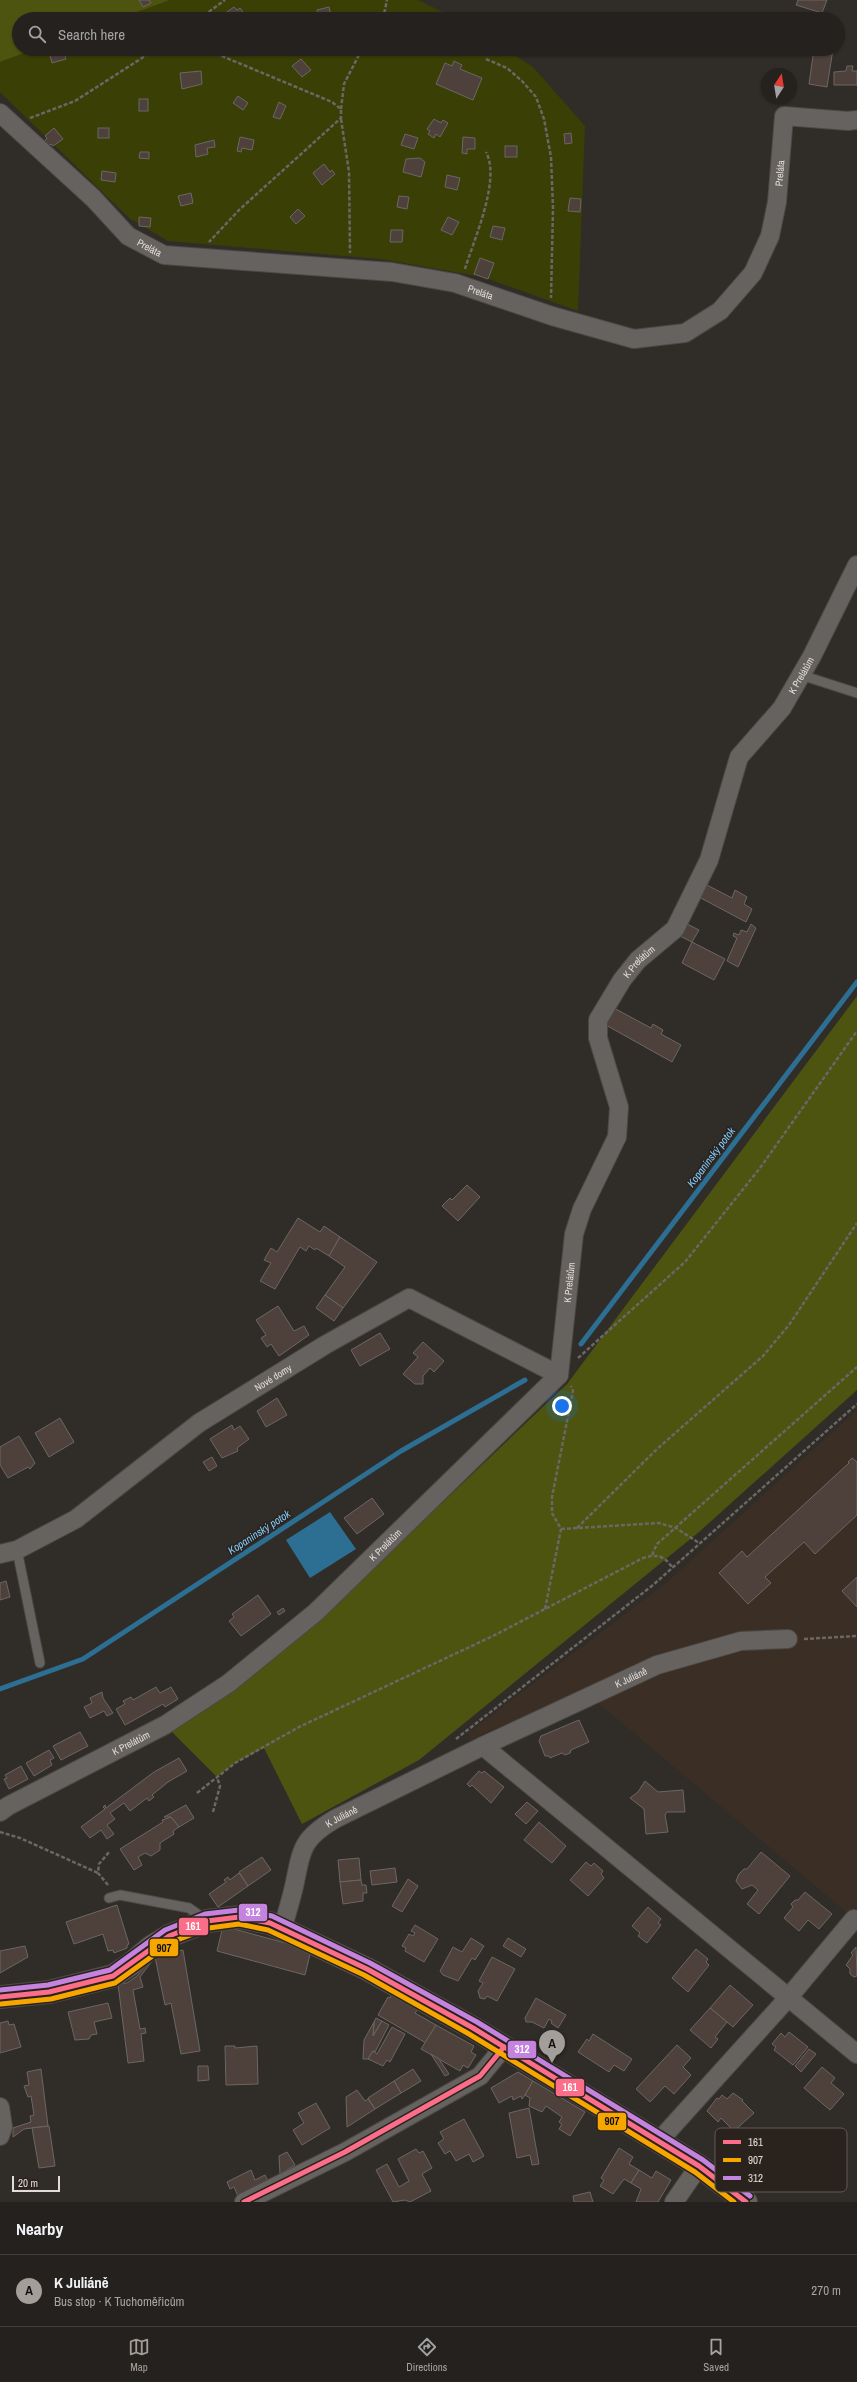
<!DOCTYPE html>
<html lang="en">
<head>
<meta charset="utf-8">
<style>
  :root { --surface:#24211e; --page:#2c2927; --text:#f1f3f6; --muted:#a3a3a4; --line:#413e3c; --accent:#a49e9a }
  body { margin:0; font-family:"Archivo Narrow",sans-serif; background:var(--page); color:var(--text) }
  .compass { position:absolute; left:761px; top:68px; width:36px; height:36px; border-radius:50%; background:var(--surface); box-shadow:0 1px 3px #0004; rotate:12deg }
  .scale { position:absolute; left:12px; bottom:10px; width:48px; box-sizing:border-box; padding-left:4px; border:2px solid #e2dcd8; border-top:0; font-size:11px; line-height:14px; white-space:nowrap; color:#e2dcd8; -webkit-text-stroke:3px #2a221c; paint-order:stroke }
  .you { position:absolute; left:562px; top:1406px; width:14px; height:14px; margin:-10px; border:3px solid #fff; border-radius:50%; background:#1a73e8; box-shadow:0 0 0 6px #1a73e833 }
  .badge { display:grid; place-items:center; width:26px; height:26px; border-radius:50%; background:var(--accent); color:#111; font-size:13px; font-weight:700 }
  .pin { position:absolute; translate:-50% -33px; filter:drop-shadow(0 1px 2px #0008) }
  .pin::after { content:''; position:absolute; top:21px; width:14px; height:12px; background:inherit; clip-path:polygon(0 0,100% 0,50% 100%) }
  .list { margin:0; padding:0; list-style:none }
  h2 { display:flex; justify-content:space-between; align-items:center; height:52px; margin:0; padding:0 16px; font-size:17px }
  h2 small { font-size:13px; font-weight:400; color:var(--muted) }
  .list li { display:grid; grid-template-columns:26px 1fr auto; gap:12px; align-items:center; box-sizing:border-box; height:72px; padding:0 16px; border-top:1px solid var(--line) }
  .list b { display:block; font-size:15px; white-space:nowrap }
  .list p { margin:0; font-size:13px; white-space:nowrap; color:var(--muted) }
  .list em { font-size:13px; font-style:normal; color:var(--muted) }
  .icon { flex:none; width:22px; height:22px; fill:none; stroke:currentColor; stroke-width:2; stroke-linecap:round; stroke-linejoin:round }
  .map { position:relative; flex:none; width:857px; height:2202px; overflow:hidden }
  .search { position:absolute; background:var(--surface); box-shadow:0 1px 3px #0004; left:12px; right:12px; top:12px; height:44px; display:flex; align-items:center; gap:10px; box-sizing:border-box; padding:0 14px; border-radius:22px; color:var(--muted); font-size:15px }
  .sheet { height:124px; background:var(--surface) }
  nav { display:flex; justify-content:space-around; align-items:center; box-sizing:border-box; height:56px; border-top:1px solid var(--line); background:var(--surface); font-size:11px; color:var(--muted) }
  nav a { display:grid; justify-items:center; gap:2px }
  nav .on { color:var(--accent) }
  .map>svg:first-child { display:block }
  .built { fill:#3b2f25 }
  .green { fill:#3a4005 }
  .forest { fill:#4c5410 }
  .water { fill:#2d6e93 }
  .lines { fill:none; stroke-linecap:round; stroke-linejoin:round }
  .stream { stroke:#2d6e93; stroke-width:5 }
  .building { fill:#4e403a; stroke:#6b6765 }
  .lane-casing { stroke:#4c4945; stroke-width:11 }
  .street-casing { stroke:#4c4945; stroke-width:20 }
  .secondary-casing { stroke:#4c4945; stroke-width:24 }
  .path { stroke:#6a6764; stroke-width:2.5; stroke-dasharray:4 2; stroke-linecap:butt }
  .lane { stroke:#66625f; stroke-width:9 }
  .street { stroke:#66625f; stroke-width:18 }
  .secondary { stroke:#66625f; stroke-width:22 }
  .bus-1-casing { stroke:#2a221c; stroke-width:8 }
  .bus-2-casing { stroke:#2a221c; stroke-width:8 }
  .bus-3-casing { stroke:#2a221c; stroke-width:8 }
  .bus-1 { stroke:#fb6d88; stroke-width:5 }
  .bus-2 { stroke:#f7a600; stroke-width:5 }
  .bus-3 { stroke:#c483df; stroke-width:5 }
  .labels { text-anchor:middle; stroke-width:3; stroke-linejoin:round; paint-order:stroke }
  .street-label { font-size:10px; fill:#e2dcd8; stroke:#2a221c }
  .water-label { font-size:11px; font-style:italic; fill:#82cdfd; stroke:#2a221c }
  .key { fill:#2a221c; stroke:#615a54; stroke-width:1 }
  .key-label { font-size:11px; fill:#e2dcd8 }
  .line-badge { stroke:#2a221c; stroke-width:1.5 }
  .badge-label { font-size:11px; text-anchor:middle; font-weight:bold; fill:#fff }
  .pale-badge-label { font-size:11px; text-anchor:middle; font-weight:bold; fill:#111 }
</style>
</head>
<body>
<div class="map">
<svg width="857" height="2202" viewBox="0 0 857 2202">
  <rect width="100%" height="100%" fill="#302c28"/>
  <path class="built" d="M857,1410v511l-266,-224 -3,-10 -118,53 -2,-7 197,-149z"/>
  <g class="green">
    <path d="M170,0h248l39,19h-339z"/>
    <path d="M35,49h470l28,18 52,59 -7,185 -95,-34 -102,-18 -213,-18 -39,-23 -129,-126v-30z"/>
  </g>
  <g class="forest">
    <path d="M0,0h170l-52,19h-99v30h16l-35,13z"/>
    <path d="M857,996v394l-158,142 -280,228 -117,64 -38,-76 -29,15 -18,14 -46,-46 151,-114 245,-233z"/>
  </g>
  <path class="water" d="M330,1512l26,37 -46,29 -24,-38z"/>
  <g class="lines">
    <g class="stream">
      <path d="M581,1344l276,-362"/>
      <path d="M0,1689l83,-30 318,-208 124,-71"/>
    </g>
  </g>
  <g class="building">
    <path d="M139,0h10l2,3 -8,4z"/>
    <path d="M798,0h29l-5,13 -26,-8z"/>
    <path d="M234,7l3,3 3,-2 8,11h-20l-4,-5z"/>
    <path d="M329,7l3,12h-13l-2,-9z"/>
    <path d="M63,49l3,10 -14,4 -3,-11 6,-2 -1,-1z"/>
    <path d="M814,49h19l-6,38 -18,-3z"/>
    <path d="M301,59l10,11 -9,7 -10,-11z"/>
    <path d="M454,61l8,4 -2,4 22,9 -9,22 -37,-16 9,-21 7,3z"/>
    <path d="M847,66h6l-1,5h5v14h-23v-13l12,-1z"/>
    <path d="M201,71l1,13 -20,5 -2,-16z"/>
    <path d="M238,96l10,7 -5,7 -10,-7z"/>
    <rect x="139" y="99" width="9" height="12"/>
    <path d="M279,102l7,4 -6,13 -7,-2z"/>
    <path d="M434,119l7,4 2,-3 5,3 -8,14 -4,-3 -2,4 -6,-4 2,-3 -3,-2z"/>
    <path d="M54,128l9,11 -10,7 -2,-2 -2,2 -6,-3 4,-5 -2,-2z"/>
    <rect x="98" y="128" width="11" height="10"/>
    <path d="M571,133l1,10 -7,1 -1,-10z"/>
    <path d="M405,134l13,4 -4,11 -13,-4z"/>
    <path d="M240,137l14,3 -2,10 -10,-2 -1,4 -4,-1z"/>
    <path d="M463,137l12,1v11h-8v5l-5,-1z"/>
    <path d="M214,140l1,7 -8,1 1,6 -12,3 -1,-12z"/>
    <rect x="505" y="146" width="12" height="11"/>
    <path d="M140,152h9v7l-10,-1z"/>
    <path d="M420,158l5,4 -4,15 -18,-5 3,-13z"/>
    <path d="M324,164l6,8 2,-2 3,4 -13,11 -9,-12z"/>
    <path d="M102,171l14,2 -1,9 -14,-2z"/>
    <path d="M447,175l13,3 -3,12 -12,-3z"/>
    <path d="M191,193l2,10 -12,3 -3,-10z"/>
    <path d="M399,196l10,1 -2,12 -10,-2z"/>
    <path d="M570,198l11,1 -1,13 -12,-1z"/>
    <path d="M298,209l7,7 -9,8 -6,-7z"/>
    <path d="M139,217l12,1 -1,9 -11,-1z"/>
    <path d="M448,217l11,5 -7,13 -11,-5z"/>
    <path d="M493,226l12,2 -3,12 -12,-3z"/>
    <path d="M391,230h12l-1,12h-12z"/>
    <path d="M480,258l14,5 -6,16 -14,-5z"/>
    <path d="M703,883l29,15 3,-8 12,7 -3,7 8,5 -6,13 -49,-26z"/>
    <path d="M687,924l12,6 -7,12 -12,-6z"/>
    <path d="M751,924l5,4 -18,39 -11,-6 10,-23 -4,-2 1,-3 5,2 2,-5 6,2z"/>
    <path d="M692,942l33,17 -11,21 -32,-17z"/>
    <path d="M612,1007l39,21 2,-4 10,6 -2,4 20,11 -9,17 -68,-38z"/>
    <path d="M467,1185l13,12 -22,24 -16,-15 8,-8 2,2z"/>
    <path d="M298,1218l22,14 4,-6 16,11 -11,19 -13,-8 -1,2 -6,-4 -3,5 -6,-4 -25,42 -15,-8 11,-18 -7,-3 7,-12 6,4z"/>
    <path d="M340,1237l37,25 -34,46 -18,-13 20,-28 -16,-11z"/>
    <path d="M325,1295l18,13 -9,13 -18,-13z"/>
    <path d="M278,1306l16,25 10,-5 5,9 -30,21 -8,-12 -4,3 -6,-9 5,-3 -10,-15z"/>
    <path d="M380,1333l10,16 -30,17 -9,-16z"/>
    <path d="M423,1342l21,19 -10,11 -4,-4 -7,8v8h-8l-12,-10 15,-17 -5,-4z"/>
    <path d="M277,1398l10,17 -21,12 -9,-16z"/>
    <path d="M60,1418l14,24 -25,15 -14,-24z"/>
    <path d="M232,1425l2,5 6,-4 9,13 -12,9 1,3 -16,7 -12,-19z"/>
    <path d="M19,1436l16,27 -5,6 -2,-2 -20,11 -8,-13v-18z"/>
    <path d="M212,1457l5,9 -8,5 -6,-9z"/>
    <path d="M852,1458l5,4v53l-42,39 -11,-12 -39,35 6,6 -23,21 -29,-31 23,-22 5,6 102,-94 -1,-1z"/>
    <path d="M372,1498l12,16 -27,20 -13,-16z"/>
    <path d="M857,1577v30l-15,-16z"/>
    <path d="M6,1581l4,16 -10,3v-17z"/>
    <path d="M258,1595l13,19 -30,22 -12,-15 5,-4 -2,-3z"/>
    <path d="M283,1608l2,3 -6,4 -2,-3z"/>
    <path d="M156,1687l4,6 11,-6 7,12 -13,8 -2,-3 -38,21 -9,-16 9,-5 -2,-3 8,-4 2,3z"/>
    <path d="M102,1692l1,6 10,15 -6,3 -3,-5 -14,7 -6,-11 8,-4 -2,-5z"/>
    <path d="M579,1720l10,22 -18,8 -1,3 -5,2 -3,-2 -12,5 -1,-2h-4l-6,-15 2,-5z"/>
    <path d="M80,1732l8,14 -27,14 -8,-14z"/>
    <path d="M49,1750l5,8 -4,2 2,5 -18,11 -8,-13z"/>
    <path d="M179,1758l8,13 -19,11 -16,13 2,2 -5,4 -2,-3 -17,13 -6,-8 -14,10 5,6 -8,6 7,9 -7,5 -6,-9 -11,8 -9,-11 24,-18 -2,-2 2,-2 1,3 48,-36z"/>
    <path d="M21,1766l7,13 -19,10 -5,-10 3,-1 -2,-3z"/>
    <path d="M479,1771l3,2 2,-2 20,16 -13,16 -19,-18 -2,2 -3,-3z"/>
    <path d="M645,1781l13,11 25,-2 2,22h-18l-2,3 3,17 -22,2 -2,-25 -14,-11 8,-6z"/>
    <path d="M527,1802l11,9 -12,13 -11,-10z"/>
    <path d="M186,1805l8,13 -15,9 -8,-10h-7z"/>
    <path d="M171,1817l8,10 -6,4 1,3 -14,9v7l-9,6 -6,-3 -7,4 4,8 -8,5 -14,-21 43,-27 -1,-2z"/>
    <path d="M539,1822l27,24 -14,17 -28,-23z"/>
    <path d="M761,1852l29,24 -31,38 -12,-10 11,-14 -6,-5 -10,4 -6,-8 3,-7 5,-5h3z"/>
    <path d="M262,1857l9,13 -23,16 -9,-14z"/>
    <path d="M359,1858l2,22 -21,2 -2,-22z"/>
    <path d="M586,1862l5,4 3,-3 9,8 -2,3 3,4 -16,18 -18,-16z"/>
    <path d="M395,1868l2,14 -25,3 -2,-14z"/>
    <path d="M239,1873l9,13 -30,21 -9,-13 17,-12 -2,-2 4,-3 2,3z"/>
    <path d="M408,1879l10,7 -16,26 -10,-6z"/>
    <path d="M361,1880l1,5h4l1,8h-4v8l-20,3 -3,-22z"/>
    <path d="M805,1892l27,22 -13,15 -11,-9 -9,11 -15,-13 9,-11 -2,-3 4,-4h3z"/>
    <path d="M117,1905l12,39 -2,1v3l-13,5 -1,-3 -5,1 -5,-17 -29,10 -8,-22z"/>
    <path d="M648,1907l13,12 -3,4 3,2 -14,18 -9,-7 2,-3 -8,-7z"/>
    <path d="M415,1925l23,14 -14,23 -19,-11 1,-3 -4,-2 7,-12 4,2 2,-3 -4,-2z"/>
    <path d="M223,1926l88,24 -6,25 -88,-24z"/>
    <path d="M471,1938l13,8 -9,14 -3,-2 -14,23 -15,-6 -3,-4 13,-24 9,5z"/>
    <path d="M508,1938l18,11 -5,8 -18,-11z"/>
    <path d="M25,1946l3,11 -28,16v-22z"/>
    <path d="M856,1947l1,29 -3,1 -4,-3v-5l-4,-4 7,-10 -2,-2z"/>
    <path d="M696,1949l12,10 -2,3 3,3 -21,27 -16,-14z"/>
    <path d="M183,1950l17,101 -19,3 -10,-51 -6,2 -10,-48 -15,20 3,10 -10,3 7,39 5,-1 1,5 -5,1 3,27 -16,2 -10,-79 9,-1 10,-7 18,-20z"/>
    <path d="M492,1957l23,12 -18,32 -10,-5 -2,3 -5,-1 -2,-7 5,-8 -4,-2z"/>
    <path d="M730,1985l23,20 -20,22 -23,-19z"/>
    <path d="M393,1993l26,15 -4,5 21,12 -10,18 -48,-28 10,-18 2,1z"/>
    <path d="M536,1998l30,17 -8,13 -7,-5 1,-2 -3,-2 -5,9 -12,-6h-6l-1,-4z"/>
    <path d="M108,2003l4,15 -18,4 3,12 -6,1 -2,4 -14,1 -7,-28z"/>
    <path d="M710,2008l17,14 -12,15 3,2 -7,9 -21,-18z"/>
    <path d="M376,2018l6,3 -9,15 1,-14z"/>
    <path d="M8,2021l1,4 5,-1 7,23 -21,6v-30z"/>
    <path d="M382,2021l7,4 -14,27 -2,-1 -5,8h-5l1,-19 10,-18 -1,14z"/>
    <path d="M436,2025l38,21 -3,6 5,3 -8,13 -5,-3 -3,6 -39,-22z"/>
    <path d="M392,2027l13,7 -15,28 -3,-2 -4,6 -15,-7 5,-8 4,3z"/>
    <path d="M789,2032l19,15 -15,18 -19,-15 2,-3 -4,-3 9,-11 4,4z"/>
    <path d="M593,2034l39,25 -8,12 -10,-6 -5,7 -31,-20 9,-13 2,2z"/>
    <path d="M677,2045l14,13 -8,9 8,8 -17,19 -9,-8 -15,16 -14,-13z"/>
    <path d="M225,2046h10v2l22,-2 1,38 -32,1z"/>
    <path d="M809,2049l7,5 -15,18 -6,-6z"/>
    <path d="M431,2054l8,5 10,15 -4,2z"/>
    <path d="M198,2066h10l1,14 -11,1z"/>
    <path d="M822,2067l13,11 -4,5 13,11 -14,16 -26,-22z"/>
    <path d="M41,2069l7,57 -24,3 -11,8v-9l18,-6 -1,-6 4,-1 -3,-19 -3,1 -4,-11 5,-1 -2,-13z"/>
    <path d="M413,2069l8,12 -20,12 -7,-12z"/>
    <path d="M518,2072l15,9 -8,14 -3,4 -1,-3 -8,4 -1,-4 -13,7 -8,-15z"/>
    <path d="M394,2081l7,12 -26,16 -7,-11z"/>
    <path d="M533,2081l52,31 -15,24 -11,-7 3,-5 -3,-2 3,-5 -16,-11 -4,6 -13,-6 1,-8 -5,-3z"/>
    <path d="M357,2090l8,11 3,-2 7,10 -28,18 -1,-30z"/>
    <path d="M733,2093l10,7 -1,1 12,12 -20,18 -13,-13 -3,4 -11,-11 10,-13 2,1 3,-4 5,4z"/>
    <path d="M316,2103l14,25 -28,17 -9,-15 11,-7 -6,-10z"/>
    <path d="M529,2108l10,56 -7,1 -2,-10 -13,3 -8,-45z"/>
    <path d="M464,2119l20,37 -11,6 -4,-8 -13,7 -6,-10 -5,3 -7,-11 6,-4 -4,-7z"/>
    <path d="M49,2126l6,40 -16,2 -7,-40z"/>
    <path d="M619,2148l14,9 -4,7 10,6 -8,13 -7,-4 -11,15 -13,-8 4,-6 -3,-2z"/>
    <path d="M416,2149l3,4 4,-2 9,17 -10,6 9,17 -21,11 -5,-2 -12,2 -17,-32 11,-6 12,23 10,-6 -11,-22z"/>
    <path d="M287,2152l8,13 -15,9 -1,-18z"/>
    <path d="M251,2170l4,10 10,-5 3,6 -30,15 -4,-9 -4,2 -3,-7z"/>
    <path d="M639,2170l13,8 4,-7 15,9 -13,22h-22l5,-13 -10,-6z"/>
    <path d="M590,2192l3,10h-19l-1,-6z"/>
  </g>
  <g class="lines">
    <defs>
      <g id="lane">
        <path d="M801,675l56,18"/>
        <path d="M17,1550l23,113"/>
        <path d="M109,1898l11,-3 69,13 17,12"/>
      </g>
      <g id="street">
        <path id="s1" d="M0,113l93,85 35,38 36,19 228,17 63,11 97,33 82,23 51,-6 35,-22 33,-38 17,-37 7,-34 7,-86 64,5 9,-1"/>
        <path id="s2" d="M0,1554l17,-4 59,-31 123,-96 126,-78 84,-47 150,77"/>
        <path d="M483,1746l374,308"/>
        <path id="s3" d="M0,1812l8,-6 157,-81 64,-42 87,-71 243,-237 15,-141 8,-25 35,-72 2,-30 -21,-69v-18l24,-40 16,-20 37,-31 34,-69 30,-103 43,-49 30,-52 45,-91"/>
        <path id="s4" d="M283,1927c4,-15 9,-30 12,-45 7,-35 8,-44 40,-63l148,-73 174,-81 84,-24 47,-2"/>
        <path d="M0,2107l3,20 -3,9"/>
        <path d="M659,2141l129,-143 66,-79"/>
        <path d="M244,2202l101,-50 135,-76 24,-29"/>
        <path d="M674,2202l25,-36"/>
      </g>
      <path id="secondary" d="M0,1997l49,-5 64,-16 18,-12 20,-17 18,-11 38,-15 32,-4 31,6 97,46 106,59 226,138 47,36"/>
    </defs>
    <use href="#lane" class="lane-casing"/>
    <use href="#street" class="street-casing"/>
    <use href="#secondary" class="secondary-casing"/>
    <g class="path">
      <path d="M199,19l26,-19"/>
      <path d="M383,19l4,-19"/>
      <path d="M205,49l127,53 9,7v9l-102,92 -30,32"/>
      <path d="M486,59l21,9 15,13 14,16 8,22 7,38 2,51 -2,90"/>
      <path d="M341,109l3,-25 18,-35"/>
      <path d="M30,118l45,-17 81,-52"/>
      <path d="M341,119l8,53 1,81"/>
      <path d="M465,269c9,-30 36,-89 21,-117"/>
      <path d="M578,1358l107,-96 75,-94 97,-137"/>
      <path d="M577,1528l80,-79 106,-93 26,-31 68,-102"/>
      <path d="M561,1529l98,-6 17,5 23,15"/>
      <path d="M652,1555l5,-11 200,-177"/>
      <path d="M545,1609l16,-80 -9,-16v-16l21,-106 -2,-5"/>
      <path d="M804,1639l53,-3"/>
      <path d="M456,1739l197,-154 204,-181"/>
      <path d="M197,1793l38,-30 64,-36 194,-91 150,-78c14,-4 20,-3 29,9"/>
      <path d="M213,1812l7,-26 -3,-9"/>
      <path d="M0,1832l20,6 78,35"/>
      <path d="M108,1885l-10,-12 1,-9 11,-13"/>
    </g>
    <use href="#lane" class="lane"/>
    <use href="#street" class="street"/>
    <use href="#secondary" class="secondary"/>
    <defs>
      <g id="bus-1">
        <path d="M0,1997l49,-5 64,-16 56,-40 38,-15 32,-4 31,6 97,46 106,59 226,138 47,36"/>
        <path d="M244,2202l101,-50 135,-76 24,-29"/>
      </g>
      <path id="bus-2" d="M1,2004l50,-5 64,-16 57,-41 37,-14 30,-4 29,6 96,45 105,59 226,138 39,30"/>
      <path id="bus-3" d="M0,1990l48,-5 62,-15 55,-40 40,-16 34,-4 33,6 98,47 107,59 226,138 47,36"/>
    </defs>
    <use href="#bus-1" class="bus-1-casing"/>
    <use href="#bus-2" class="bus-2-casing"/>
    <use href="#bus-3" class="bus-3-casing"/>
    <use href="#bus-1" class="bus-1"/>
    <use href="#bus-2" class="bus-2"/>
    <use href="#bus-3" class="bus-3"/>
  </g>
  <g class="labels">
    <g class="street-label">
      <text dy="4" stroke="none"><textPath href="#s1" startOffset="946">Preláta</textPath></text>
      <text dy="4" stroke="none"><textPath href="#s1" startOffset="202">Preláta</textPath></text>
      <text dy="4" stroke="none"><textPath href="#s1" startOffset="538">Preláta</textPath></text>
      <text dy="4" stroke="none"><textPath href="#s3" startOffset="1491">K Prelátům</textPath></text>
      <text dy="4" stroke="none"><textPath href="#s3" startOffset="1155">K Prelátům</textPath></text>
      <text dy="4" stroke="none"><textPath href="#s3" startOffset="808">K Prelátům</textPath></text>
      <text dy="4" stroke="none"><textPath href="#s2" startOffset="327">Nové domy</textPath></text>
      <text dy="4" stroke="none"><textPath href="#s3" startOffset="472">K Prelátům</textPath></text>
      <text dy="4" stroke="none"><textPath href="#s4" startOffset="453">K Juliáně</textPath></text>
      <text dy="4" stroke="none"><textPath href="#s3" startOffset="148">K Prelátům</textPath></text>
      <text dy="4" stroke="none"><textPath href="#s4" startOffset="132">K Juliáně</textPath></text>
    </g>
    <g class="water-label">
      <text transform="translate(711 1157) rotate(-53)" y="4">Kopaninský potok</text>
      <text transform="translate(259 1532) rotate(-33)" y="4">Kopaninský potok</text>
    </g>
  </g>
  <rect x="715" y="2128" width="132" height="64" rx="6" class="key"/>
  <rect x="723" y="2140" width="18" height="4" fill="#fb6d88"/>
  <rect x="723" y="2158" width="18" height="4" fill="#f7a600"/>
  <rect x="723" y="2176" width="18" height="4" fill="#c483df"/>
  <g class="key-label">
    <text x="748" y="2146">161</text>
    <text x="748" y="2164">907</text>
    <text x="748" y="2182">312</text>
  </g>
  <g class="line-badge">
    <rect x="238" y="1903" width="30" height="19" rx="4" fill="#c483df"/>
    <rect x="178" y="1917" width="31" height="19" rx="4" fill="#fb6d88"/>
    <rect x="149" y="1938" width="30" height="19" rx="4" fill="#f7a600"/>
    <rect x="507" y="2040" width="30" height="19" rx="4" fill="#c483df"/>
    <rect x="555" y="2078" width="30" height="19" rx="4" fill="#fb6d88"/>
    <rect x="597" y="2112" width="30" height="19" rx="4" fill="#f7a600"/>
  </g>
  <g class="badge-label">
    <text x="253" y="1916">312</text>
    <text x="193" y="1930">161</text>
    <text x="522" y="2053">312</text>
    <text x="570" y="2091">161</text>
  </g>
  <g class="pale-badge-label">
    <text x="164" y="1952">907</text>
    <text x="612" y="2125">907</text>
  </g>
</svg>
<svg class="compass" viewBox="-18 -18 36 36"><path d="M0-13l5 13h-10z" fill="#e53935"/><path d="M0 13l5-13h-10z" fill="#a3a3a4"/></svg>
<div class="scale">20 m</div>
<div class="you"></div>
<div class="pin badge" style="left:552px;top:2063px">A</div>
<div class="search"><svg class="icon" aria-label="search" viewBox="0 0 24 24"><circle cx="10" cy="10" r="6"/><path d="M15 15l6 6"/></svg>Search here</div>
</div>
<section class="sheet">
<h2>Nearby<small></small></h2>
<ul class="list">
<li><span class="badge">A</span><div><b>K Juliáně</b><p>Bus stop · K Tuchoměřicům</p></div><em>270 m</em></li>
</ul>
</section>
<nav>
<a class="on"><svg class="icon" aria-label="map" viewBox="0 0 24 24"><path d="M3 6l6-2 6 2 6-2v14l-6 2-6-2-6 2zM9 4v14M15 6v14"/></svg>Map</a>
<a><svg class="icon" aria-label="directions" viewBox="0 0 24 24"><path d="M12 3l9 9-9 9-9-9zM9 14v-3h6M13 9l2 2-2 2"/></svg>Directions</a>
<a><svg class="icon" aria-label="saved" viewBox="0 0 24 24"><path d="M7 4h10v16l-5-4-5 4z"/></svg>Saved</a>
</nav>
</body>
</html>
